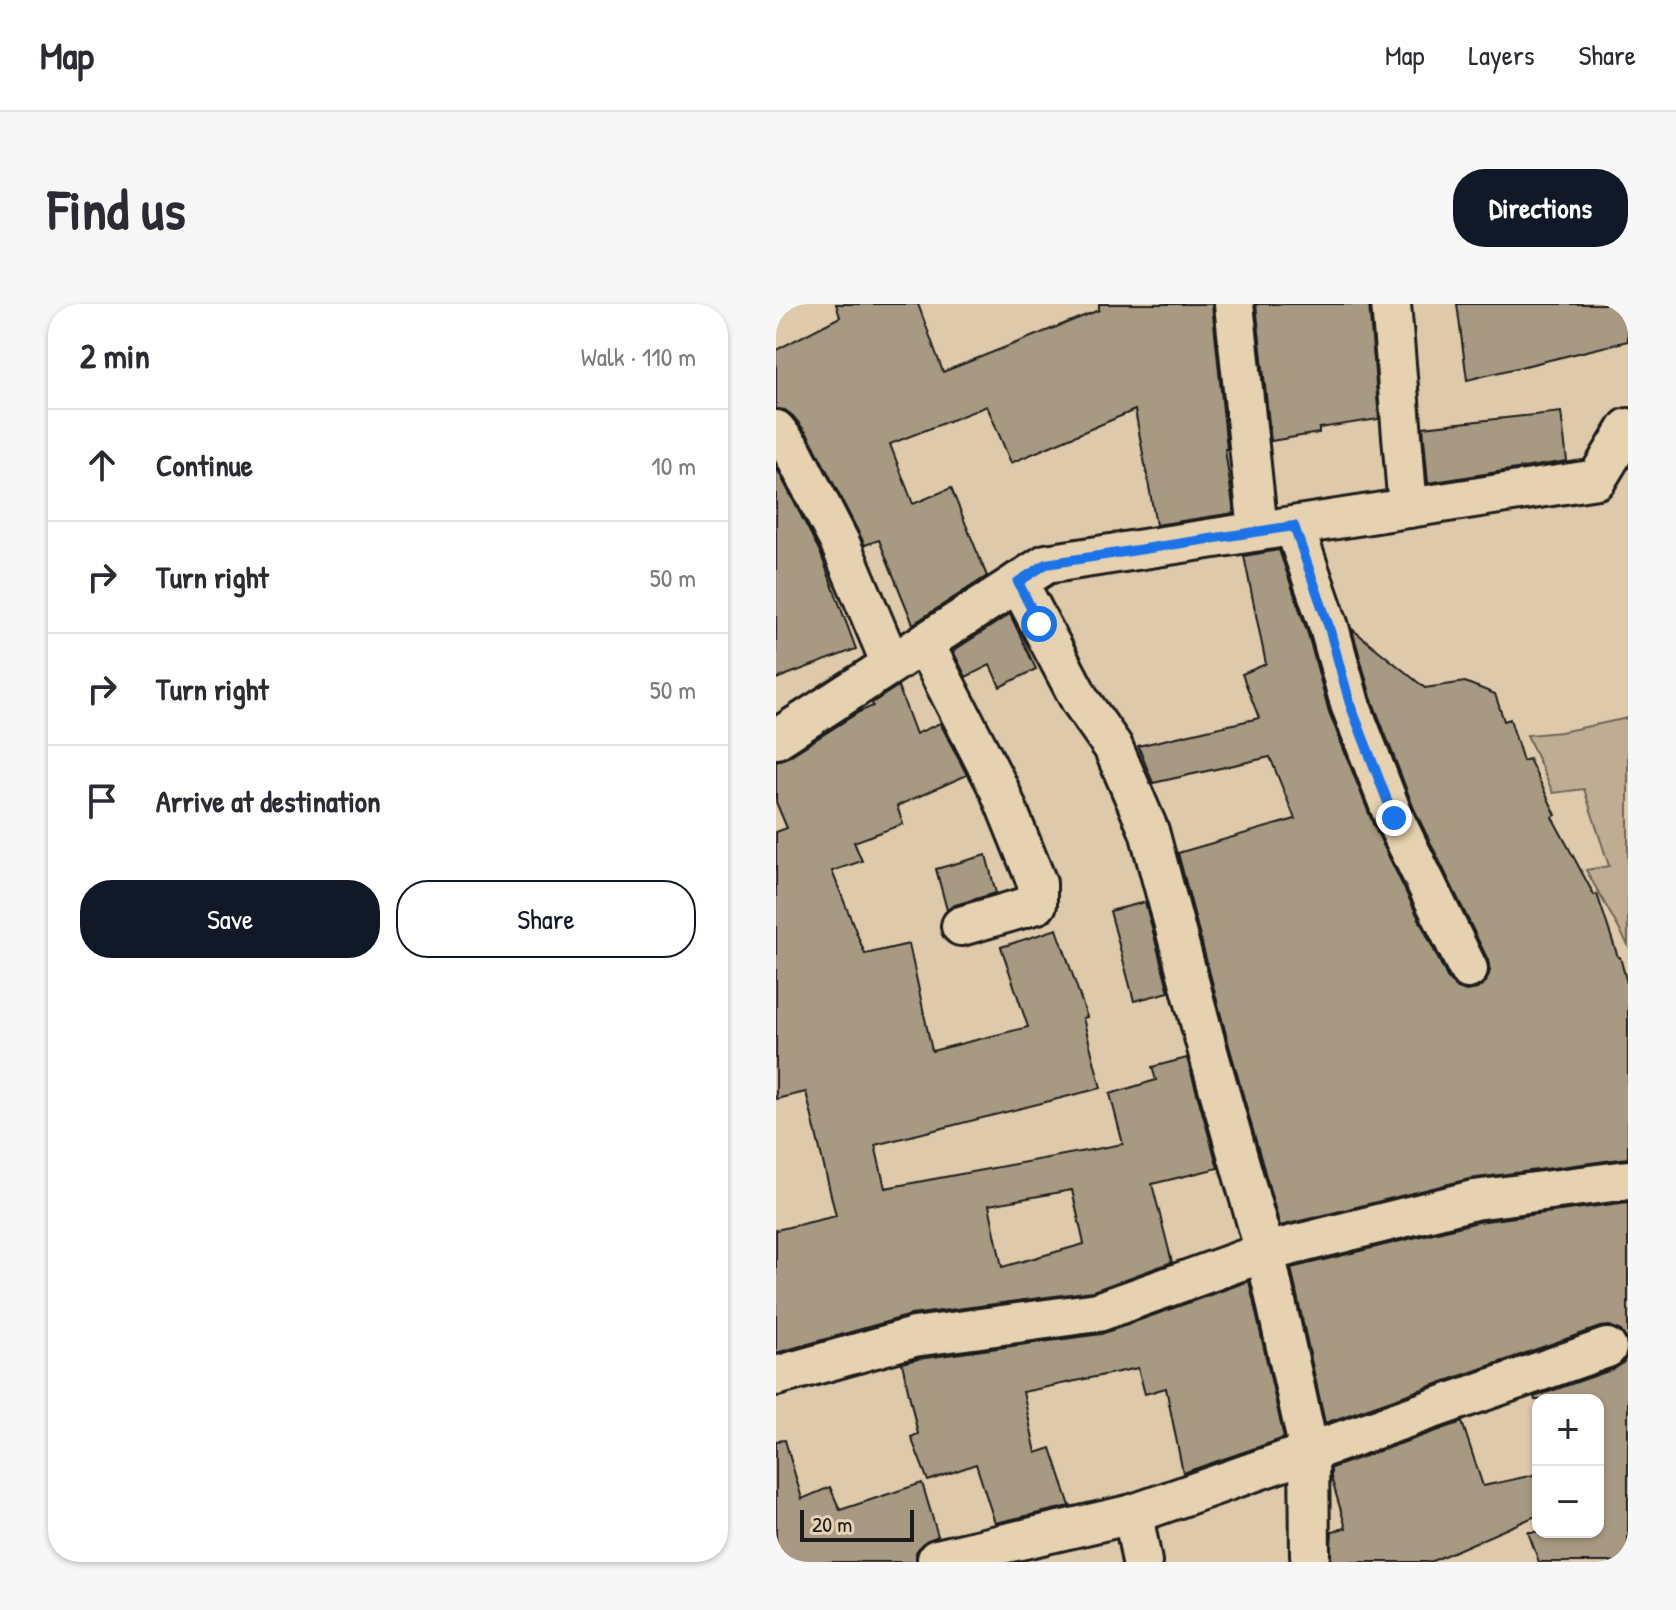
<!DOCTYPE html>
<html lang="en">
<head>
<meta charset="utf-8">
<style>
  :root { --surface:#fff; --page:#f7f7f7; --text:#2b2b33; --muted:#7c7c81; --line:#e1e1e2; --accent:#111827 }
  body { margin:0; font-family:"Patrick Hand",sans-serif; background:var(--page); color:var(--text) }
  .controls { position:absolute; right:24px; bottom:24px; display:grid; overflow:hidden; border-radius:16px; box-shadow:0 2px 6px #0004 }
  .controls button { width:72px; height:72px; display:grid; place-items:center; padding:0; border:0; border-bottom:2px solid var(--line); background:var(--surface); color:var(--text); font:40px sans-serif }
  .scale { position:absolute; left:24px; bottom:20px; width:114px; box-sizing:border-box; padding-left:8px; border:4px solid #1c1c1c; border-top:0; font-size:22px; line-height:28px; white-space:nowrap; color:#1c1c1c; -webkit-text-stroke:6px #e6d1b0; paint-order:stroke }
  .stop { position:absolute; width:24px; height:24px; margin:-18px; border:6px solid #1a73e8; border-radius:50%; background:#fff }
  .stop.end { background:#1a73e8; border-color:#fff; box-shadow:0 2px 8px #0008 }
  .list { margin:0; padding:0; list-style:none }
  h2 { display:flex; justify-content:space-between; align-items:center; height:104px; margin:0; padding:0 32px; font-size:34px }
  h2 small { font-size:26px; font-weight:400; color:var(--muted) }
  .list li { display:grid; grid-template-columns:52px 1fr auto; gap:24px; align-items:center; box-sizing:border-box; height:112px; padding:0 32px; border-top:2px solid var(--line) }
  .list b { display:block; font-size:30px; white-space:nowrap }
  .list em { font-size:26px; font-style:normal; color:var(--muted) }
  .actions { display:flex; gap:16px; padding:24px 32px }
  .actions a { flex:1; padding:18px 0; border:2px solid var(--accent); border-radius:32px; text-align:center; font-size:28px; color:var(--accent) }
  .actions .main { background:var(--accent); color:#fff }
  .icon { flex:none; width:44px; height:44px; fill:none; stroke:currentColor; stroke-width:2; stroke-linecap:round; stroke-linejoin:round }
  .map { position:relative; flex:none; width:852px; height:1258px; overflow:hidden; border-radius:32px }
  header { display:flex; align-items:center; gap:48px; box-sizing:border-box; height:112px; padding:0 40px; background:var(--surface); border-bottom:2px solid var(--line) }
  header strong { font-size:38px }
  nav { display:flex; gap:44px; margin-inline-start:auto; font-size:28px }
  .intro { display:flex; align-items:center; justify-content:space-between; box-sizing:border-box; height:192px; padding:0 48px }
  h1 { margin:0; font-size:56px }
  .button { padding:20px 36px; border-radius:32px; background:var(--accent); color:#fff; font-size:28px; font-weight:700 }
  main { display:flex; gap:48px; padding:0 48px }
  aside { flex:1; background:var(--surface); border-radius:32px; box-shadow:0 2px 6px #0004 }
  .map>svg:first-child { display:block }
  .green { fill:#bead93; stroke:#6d6458; stroke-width:2 }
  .building { fill:#a89982; stroke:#1c1c1c; stroke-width:2; fill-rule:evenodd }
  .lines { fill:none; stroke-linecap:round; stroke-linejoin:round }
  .street-casing { stroke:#1c1c1c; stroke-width:44 }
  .street { stroke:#e6d1b0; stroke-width:38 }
  .route { stroke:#1a73e8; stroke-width:10 }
</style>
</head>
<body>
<header>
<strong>Map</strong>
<nav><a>Map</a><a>Layers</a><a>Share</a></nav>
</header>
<div class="intro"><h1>Find us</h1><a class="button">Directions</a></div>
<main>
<aside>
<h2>2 min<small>Walk · 110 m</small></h2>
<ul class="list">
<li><svg class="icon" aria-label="ahead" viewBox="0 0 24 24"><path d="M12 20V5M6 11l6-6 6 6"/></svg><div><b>Continue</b></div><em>10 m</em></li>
<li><svg class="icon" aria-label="right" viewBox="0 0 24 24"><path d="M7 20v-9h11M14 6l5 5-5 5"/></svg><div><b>Turn right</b></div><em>50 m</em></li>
<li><svg class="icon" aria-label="right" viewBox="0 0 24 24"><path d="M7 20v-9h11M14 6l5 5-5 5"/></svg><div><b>Turn right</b></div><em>50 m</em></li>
<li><svg class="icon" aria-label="arrive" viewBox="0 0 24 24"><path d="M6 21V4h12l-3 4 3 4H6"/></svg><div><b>Arrive at destination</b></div></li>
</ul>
<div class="actions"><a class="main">Save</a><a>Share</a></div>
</aside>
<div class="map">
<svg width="852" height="1258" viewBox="0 0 852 1258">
  <rect width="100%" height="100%" fill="#decaaa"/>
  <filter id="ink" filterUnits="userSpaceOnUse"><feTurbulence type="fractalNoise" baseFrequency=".0125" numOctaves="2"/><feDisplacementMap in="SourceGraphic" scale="16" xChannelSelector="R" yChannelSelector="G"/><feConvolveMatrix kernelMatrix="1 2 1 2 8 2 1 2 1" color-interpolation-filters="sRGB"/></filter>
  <g filter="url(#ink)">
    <path class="green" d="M852,414v227l-42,-75 23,-4 -25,-77 -31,4 -26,-58 34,-3z"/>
    <g class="building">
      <path d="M60,0h82l25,68 156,-62v-6h113l15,145h-2l9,64 -78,12 -21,-115 -124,53 -24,-57 -97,38 23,60 38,-16 36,88 -74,48 -34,-84 -14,5 -56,-109 -16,-20 -8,-6 -9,-1v-59l64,-33z"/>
      <path d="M480,0h113l10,115 -60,9v5l-48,8z"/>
      <path d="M681,0h171v37l-161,39z"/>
      <path d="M785,108l6,49 -139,22 -5,-56z"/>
      <path d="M0,163l44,85 36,97 -80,30z"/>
      <path d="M503,246l29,84 21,78 45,114 74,153 7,8 11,4 11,-2 9,-7 4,-11 -2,-11 -74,-151 -43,-112 -19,-68 73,59 40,-6 30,12 9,27 6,-2 13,42 6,-2 27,56 -4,2 42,78 3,-1 21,63h2l8,30v171l-159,21 -189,47 -52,-184 -50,-189 117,-34 -25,-62 -117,26 -15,-37 121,-28 -17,-44 24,-10 -22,-108z"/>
      <path d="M234,310l26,55 -36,18 -10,-22 -24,12 -13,-26z"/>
      <path d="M122,382l18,48 24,-11 27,52 -70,31 6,18 -49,18 8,19 -30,10 33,83 44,-10 23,107 96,-24 -27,-80 56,-18 30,88 -4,1 18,70 -226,57 10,43 238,-44 -13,-50 46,-14 -4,-13 35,-9 31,110 -66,16 20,78 -79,29 -182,24 -135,38v-123l60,-14 -30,-124 -30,7v-267l11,-4 -11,-26v-41l12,-4 71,-45 14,-6 -1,-3zM296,886l12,54 -82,23 -13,-62z"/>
      <path d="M210,551l10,38 -41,12 -8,5 -11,-41z"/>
      <path d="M369,598l24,90 -35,9 -24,-90z"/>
      <path d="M852,898v140l-7,-11 -11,-5 -10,1 -275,96 -34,-155 187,-46z"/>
      <path d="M473,977l35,157 -101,35 -17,-85 -21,6 -7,-26 -115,24 13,61 15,-5 19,58 -75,17 -19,-59 -48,17 -17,-44 7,-3 -16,-71 16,-4 183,-25z"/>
      <path d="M852,1050v208h-89l-11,-30h70v-132h-63l-1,-3 80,-28 9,-6z"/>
      <path d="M686,1118l21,64 55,-12v41l-108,47h-100l2,-31 14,-3 -15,-51v-9z"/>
      <path d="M9,1136l17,59 28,-12 10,23 82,-27 16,53 -16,8 -6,8v10h-140v-121z"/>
    </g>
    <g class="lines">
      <defs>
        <g id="street">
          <path d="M458,0l24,227"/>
          <path d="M615,0l17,204"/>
          <path d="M0,126l16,20 48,93 51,121"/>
          <path d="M518,222l35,101 21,77 44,114 74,151"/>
          <path d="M148,339l75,146 38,94v21l-76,22"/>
          <path d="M0,435l270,-175 551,-85 31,-51"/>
          <path d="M0,1072l138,-39 184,-25 167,-60 -58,-204 -58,-217 -36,-84 -33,-47 -62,-118"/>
          <path d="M357,1210l9,48"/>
          <path d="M534,1251l-1,-104 -44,-199 209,-52 154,-20"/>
          <path d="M161,1255l196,-45 474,-166"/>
        </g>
      </defs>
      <use href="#street" class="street-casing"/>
      <use href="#street" class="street"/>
    </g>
  </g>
  <g class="lines" filter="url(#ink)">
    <path class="route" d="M263,320l-21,-42 28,-18 248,-38 35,101 21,77 44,114"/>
  </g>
</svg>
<div class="controls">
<button>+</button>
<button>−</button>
</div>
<div class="scale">20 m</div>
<div class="stop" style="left:263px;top:320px"></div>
<div class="stop end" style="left:618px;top:514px"></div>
</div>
</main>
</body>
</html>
